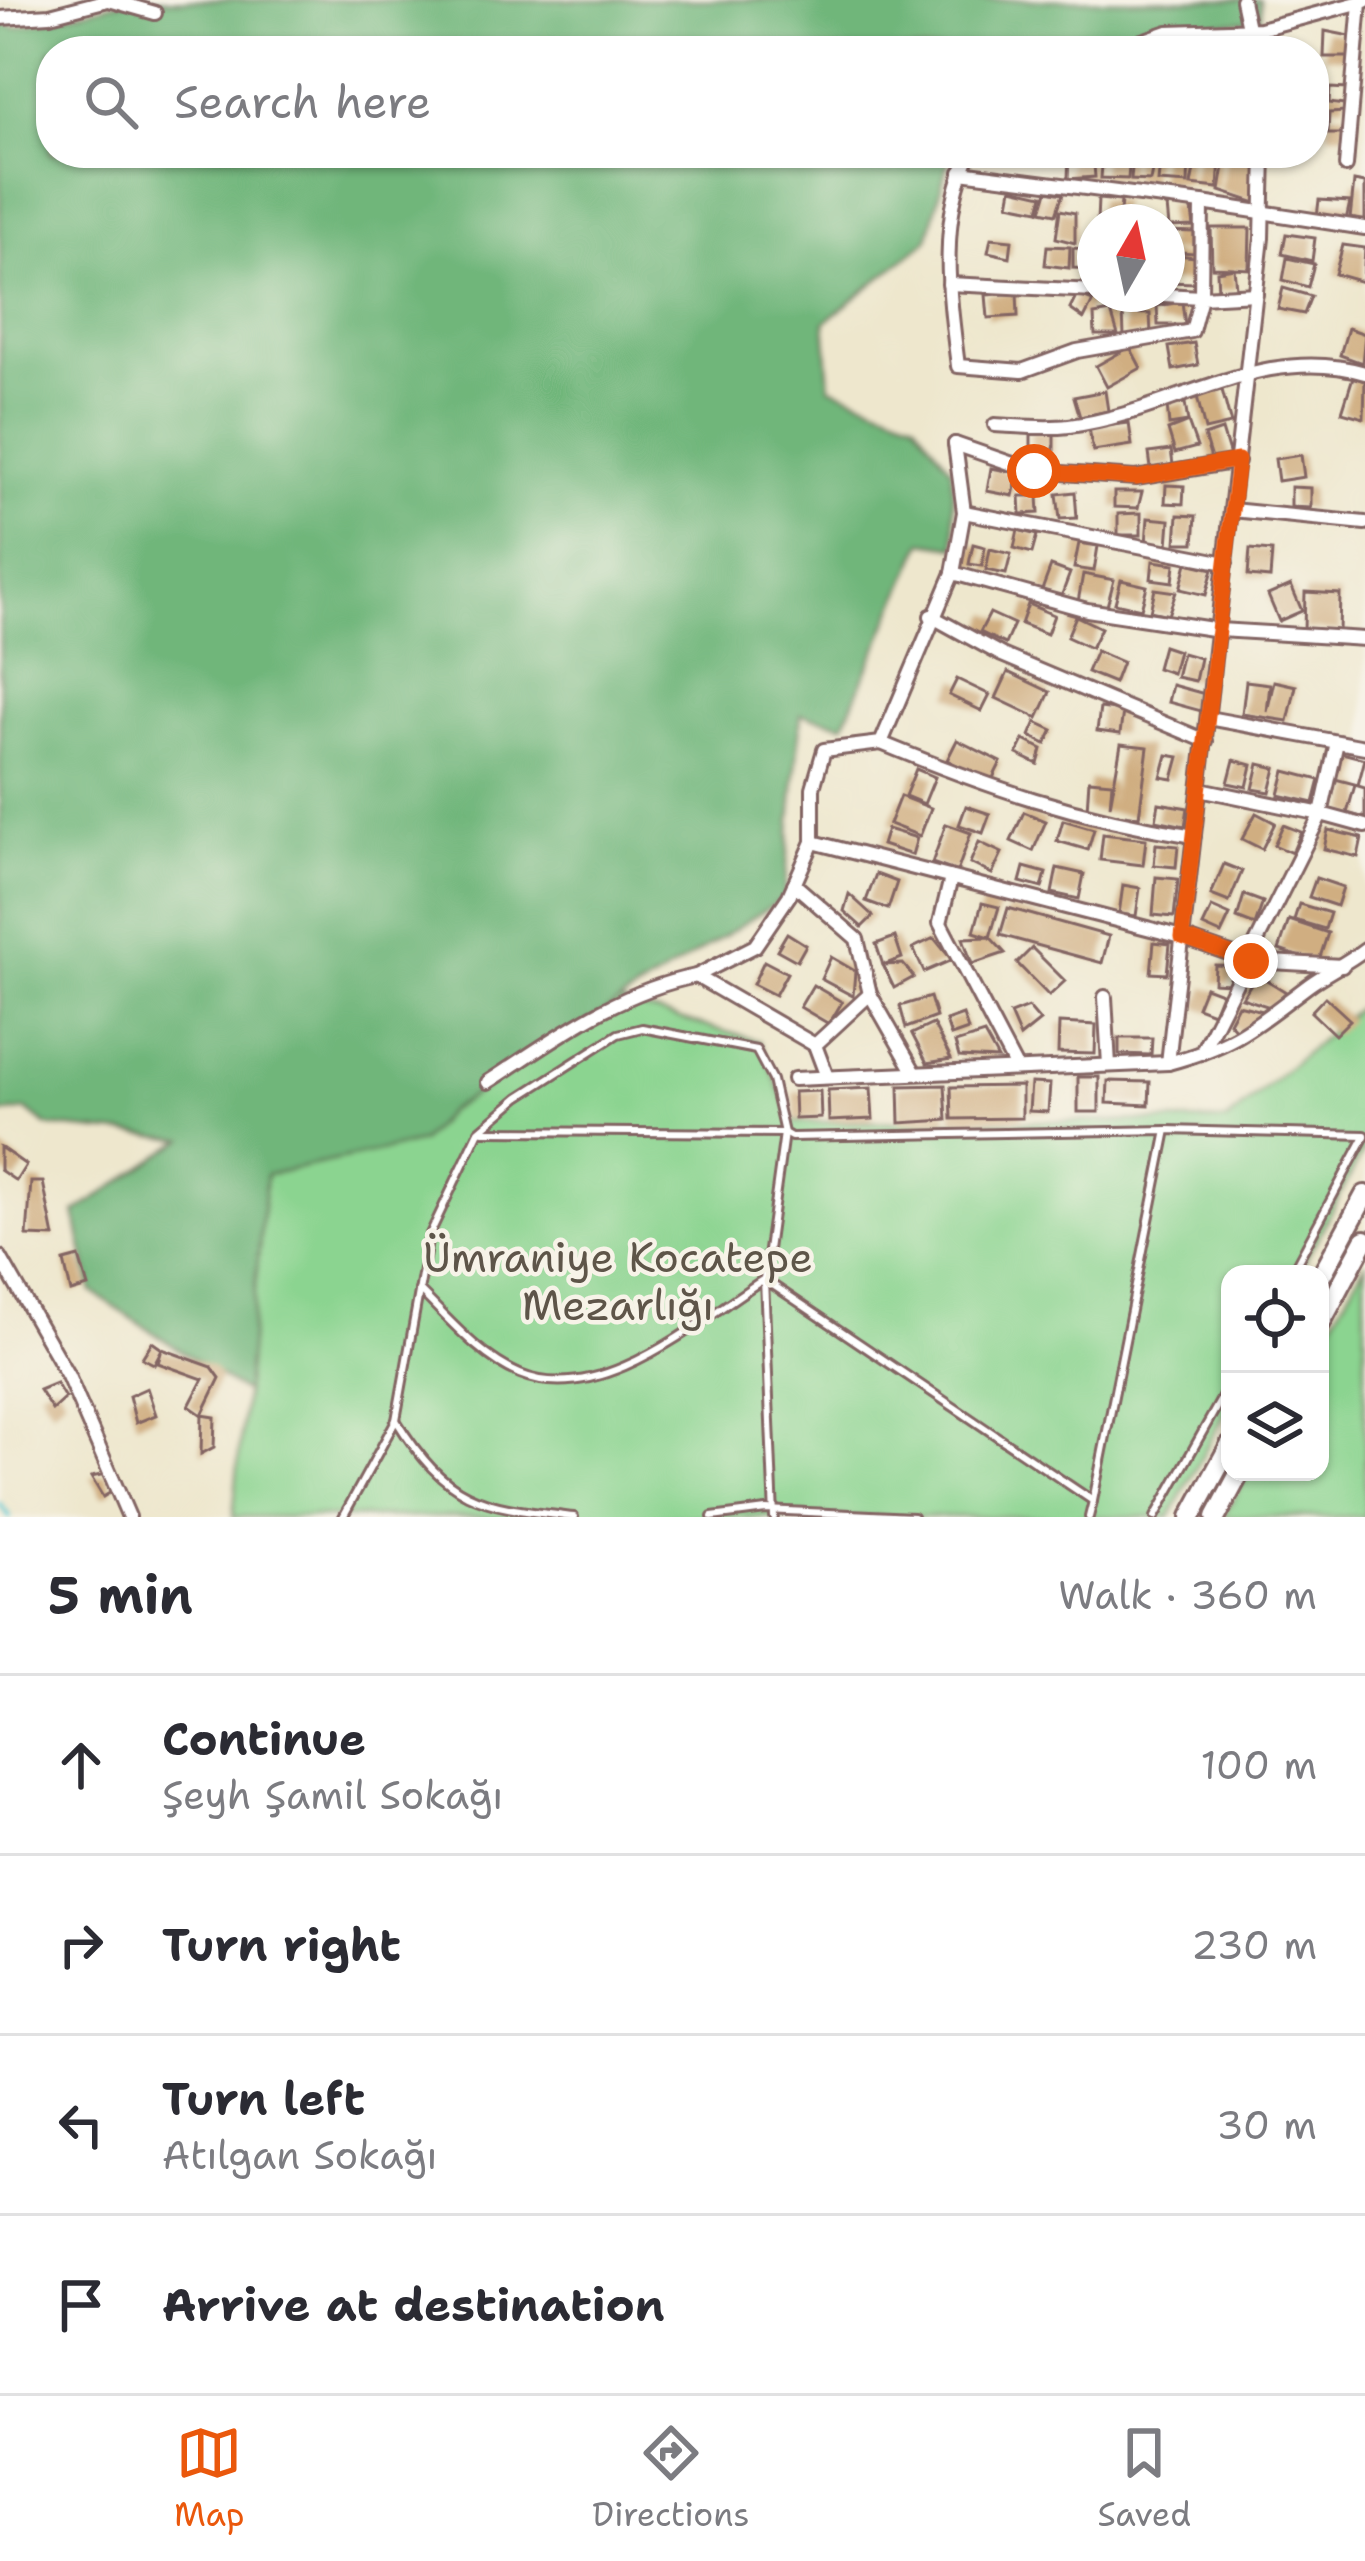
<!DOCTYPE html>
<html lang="en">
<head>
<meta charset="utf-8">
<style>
  :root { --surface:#fff; --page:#f7f7f7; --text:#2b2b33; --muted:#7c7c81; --line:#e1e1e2; --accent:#ea580c }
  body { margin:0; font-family:"Shantell Sans",sans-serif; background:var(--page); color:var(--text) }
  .controls { position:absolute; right:36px; bottom:36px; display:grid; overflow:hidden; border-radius:24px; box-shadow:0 3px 9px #0004 }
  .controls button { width:108px; height:108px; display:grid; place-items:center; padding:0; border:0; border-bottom:3px solid var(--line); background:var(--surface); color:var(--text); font:60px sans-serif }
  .compass { position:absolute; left:1077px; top:204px; width:108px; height:108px; border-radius:50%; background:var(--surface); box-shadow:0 3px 9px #0004; rotate:9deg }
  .stop { position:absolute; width:36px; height:36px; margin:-27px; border:9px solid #ea580c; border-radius:50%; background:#fff }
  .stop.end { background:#ea580c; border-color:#fff; box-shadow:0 3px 12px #0008 }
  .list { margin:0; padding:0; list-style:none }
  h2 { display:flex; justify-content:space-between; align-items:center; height:156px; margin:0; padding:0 48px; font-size:51px }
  h2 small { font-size:39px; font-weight:400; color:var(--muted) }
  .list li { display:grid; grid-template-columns:78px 1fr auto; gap:36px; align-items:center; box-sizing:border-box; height:180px; padding:0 48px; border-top:3px solid var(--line) }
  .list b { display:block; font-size:45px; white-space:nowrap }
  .list p { margin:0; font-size:39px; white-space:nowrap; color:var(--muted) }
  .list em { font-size:39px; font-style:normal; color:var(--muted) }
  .icon { flex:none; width:66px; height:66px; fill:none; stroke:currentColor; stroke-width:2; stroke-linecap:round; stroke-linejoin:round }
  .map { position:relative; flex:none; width:1365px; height:1517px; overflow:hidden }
  .search { position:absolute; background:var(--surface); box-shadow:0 3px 9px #0004; left:36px; right:36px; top:36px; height:132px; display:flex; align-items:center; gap:30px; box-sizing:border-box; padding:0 42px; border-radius:48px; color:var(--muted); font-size:45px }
  .sheet { height:876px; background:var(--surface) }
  nav { display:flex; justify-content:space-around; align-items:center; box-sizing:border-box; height:168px; border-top:3px solid var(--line); background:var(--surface); font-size:33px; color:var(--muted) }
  nav a { display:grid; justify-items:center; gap:6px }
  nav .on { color:var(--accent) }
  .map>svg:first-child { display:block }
  .green { fill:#8bd490; stroke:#6a7a5e; stroke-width:3 }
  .forest { fill:#70b67a; stroke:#5d6a52; stroke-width:3 }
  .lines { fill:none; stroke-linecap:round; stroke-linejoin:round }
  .stream { stroke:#5cc9d2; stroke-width:4.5 }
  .building { fill:#d0ae81 }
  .lane-casing { stroke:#836564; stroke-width:12 }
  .street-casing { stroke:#836564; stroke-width:18 }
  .primary-casing { stroke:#836564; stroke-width:24 }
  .lane { stroke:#fff; stroke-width:6 }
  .street { stroke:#fff; stroke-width:12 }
  .primary { stroke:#fff; stroke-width:18 }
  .route { stroke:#ea580c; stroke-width:15 }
  .labels { text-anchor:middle; stroke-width:9; stroke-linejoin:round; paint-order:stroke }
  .park-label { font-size:42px; fill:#5e5549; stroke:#f7f3e8 }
</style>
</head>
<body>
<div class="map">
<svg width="1365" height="1517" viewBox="0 0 1365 1517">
  <rect width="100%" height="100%" fill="#f7f3e8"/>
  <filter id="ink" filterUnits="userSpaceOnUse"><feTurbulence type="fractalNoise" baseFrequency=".00833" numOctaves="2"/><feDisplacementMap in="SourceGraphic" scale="24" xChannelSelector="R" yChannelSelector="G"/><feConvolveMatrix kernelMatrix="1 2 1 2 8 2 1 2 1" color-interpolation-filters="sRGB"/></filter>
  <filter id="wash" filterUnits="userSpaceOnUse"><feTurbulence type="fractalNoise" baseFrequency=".004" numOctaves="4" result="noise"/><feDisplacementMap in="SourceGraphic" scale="48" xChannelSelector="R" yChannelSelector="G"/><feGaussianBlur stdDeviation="2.7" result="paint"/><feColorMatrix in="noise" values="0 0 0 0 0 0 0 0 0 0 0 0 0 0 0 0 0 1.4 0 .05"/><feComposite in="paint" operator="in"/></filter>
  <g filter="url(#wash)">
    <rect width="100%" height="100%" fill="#eee7cd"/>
    <g class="green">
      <path d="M1365,1001v147l-67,126h-68v130l-60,113h-937l33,-343 155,-32 27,-31 171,-109 140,39 35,81 433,-1z"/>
      <path d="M1365,1264v253h-142l26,-45h71v-129z"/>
    </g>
    <path class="forest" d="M129,0h1131l1,20 -83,6 -108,25h-1019v102h899l-22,87 -103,82 5,65 84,33 37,48 5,79 -33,-5 -79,182 -43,-10 -17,184 -336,213 -27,31 -155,33 -21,218 -153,-101 -17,-79 109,-74 -137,-13 -20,-16 -27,4v-1091l16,5z"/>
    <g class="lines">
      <path class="stream" d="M0,1504l10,13"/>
    </g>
    <g id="blocks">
      <g class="building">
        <path d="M1325,31l25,5v21h-26z"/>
        <path d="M1330,88l17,1 -3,16 -15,-2z"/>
        <path d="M1345,112v22h-17l1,-21z"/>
        <path d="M1069,153h24l2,24 -27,2z"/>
        <path d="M1103,153l27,1 -2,25 -27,-1z"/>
        <path d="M1161,153h28l-1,31 -30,-2z"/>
        <path d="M1197,153l23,5 -2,30 -27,-3z"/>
        <path d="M1226,153l31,4 -1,46 -36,-12z"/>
        <path d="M1133,155h22l-5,26 -19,-1z"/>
        <path d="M1354,181l11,2v40l-15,-4z"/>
        <path d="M1012,188l31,7 -4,15 -30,-6z"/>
        <path d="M1047,191l16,3 -7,20 -15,-3z"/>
        <path d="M1098,199l23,2 -2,21h-22z"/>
        <path d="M1319,200l31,2 -4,18 -29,-3z"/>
        <path d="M1191,204l3,22 -25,1 -2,-21z"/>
        <path d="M1060,210l15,3v30l-19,-5z"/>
        <path d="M1211,228h39l-1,41 -15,-1 2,20 -18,3 -1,-20 17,-3 -22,-1z"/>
        <path d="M1167,231l27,1v21l-27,-2z"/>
        <path d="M1286,234l29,4 -3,23 -30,-7z"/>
        <path d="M991,238l21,2 -2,17 -22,-5z"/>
        <path d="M1343,245l22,3 -2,34 -28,-8z"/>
        <path d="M1047,246l23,1 -1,21 -24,-3z"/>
        <path d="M1073,248l22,2v19l-22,-1z"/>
        <path d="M1169,254l26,3v26l-28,-1z"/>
        <path d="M1287,258l27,6 -6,23 -25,-7z"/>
        <path d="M1283,288l28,8 -7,18 -26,-5z"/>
        <path d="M1017,293l1,23 -30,2 -2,-23z"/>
        <path d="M1077,295l16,6 -9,18 -14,-10z"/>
        <path d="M1182,302l3,23h-27l-1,-19z"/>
        <path d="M1111,312l7,23h-23l-1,-20z"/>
        <path d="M1123,313l27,1 1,20 -27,2z"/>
        <path d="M1348,328l17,6 -3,29 -22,-8z"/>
        <path d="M1194,343l4,22 -25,5 -4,-23z"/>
        <path d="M1130,347l11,21 -34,19 -11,-21z"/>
        <path d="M1353,377l12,4 -1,37 -22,-6z"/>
        <path d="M1222,390l9,34 -26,6 -8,-34z"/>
        <path d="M1105,391l3,20 -28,6 -6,-20z"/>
        <path d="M1185,403l3,19 -19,3 -2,-19z"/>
        <path d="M1188,422l9,25 -22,6 -7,-23z"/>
        <path d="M1129,423l3,22 -39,6 -4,-23z"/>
        <path d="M1222,430l8,26 -18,6 -8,-26z"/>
        <rect x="1031" y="432" width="23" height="24"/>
        <path d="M1171,450l2,15 -22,3 -2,-15z"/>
        <path d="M1301,455l3,22 -26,4 -3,-22z"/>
        <path d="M991,468l27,5 -5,23 -26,-5z"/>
        <path d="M1166,485l18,1 -1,18 -18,-1z"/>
        <path d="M1291,487l20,1v20l-20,-1z"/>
        <path d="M1075,492l2,26 -17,1 -3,-25z"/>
        <path d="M1114,492h28l-4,16 -24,-1z"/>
        <path d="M1020,496h18l1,17 -18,1z"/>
        <path d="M1141,513v22h-23v-21z"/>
        <path d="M1178,515l18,1 -2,27h-18z"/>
        <path d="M1148,518l22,2 -2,25 -22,-1z"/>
        <path d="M1018,530l19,5 -5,18 -18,-5z"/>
        <path d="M1079,543l19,3 -4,25 -20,-3z"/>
        <path d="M973,544l12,3 -3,19 -13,-2z"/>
        <path d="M990,549l21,5 -5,20 -20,-4z"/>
        <path d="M1250,549l22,2 -2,27 -22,-2z"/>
        <path d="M1153,561l22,3 -2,18 -22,-3z"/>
        <path d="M1187,563l26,6 -7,26 -26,-6z"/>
        <path d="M1051,566l19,7 -9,24 -19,-7z"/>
        <path d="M1083,574l31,6 -7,26 -29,-4z"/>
        <path d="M1121,580l26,6 -6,23 -26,-6z"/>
        <path d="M1291,585l11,26 -23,10 -11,-26z"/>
        <path d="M1155,589l21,3 -8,23 -18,-4z"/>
        <path d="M1305,592l35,2 -1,37 -35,-1z"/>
        <path d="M1028,604l26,11 -7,19 -26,-10z"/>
        <path d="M990,613l24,11 -9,20 -25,-12z"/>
        <path d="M1076,616l25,12 -10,20 -24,-11z"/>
        <path d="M1163,646l15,5 -6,22 -15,-5z"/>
        <path d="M1096,651l26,11 -8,21 -27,-11z"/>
        <path d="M1182,653l18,5 -5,23 -19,-4z"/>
        <path d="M1008,672l42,20 -12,26 -42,-20z"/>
        <path d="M957,679l33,16 -8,16 -33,-16z"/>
        <path d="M1246,681l24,3 -3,28 7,-31 22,5 -8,35 -46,-7z"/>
        <path d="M1172,685l33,9 -4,17 -33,-9z"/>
        <path d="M1100,708l23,3 -3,23 -23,-3z"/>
        <path d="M1036,722l17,8 -7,14 -16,-8z"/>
        <path d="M957,740l44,22 -10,20 -44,-22z"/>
        <path d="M1024,740l18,9 -4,15 -21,-10z"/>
        <path d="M1121,744l27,3 -9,70 -52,-7 2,-30 23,2 -2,24z"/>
        <path d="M1342,753l23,6 -7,26 -23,-6z"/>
        <path d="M1167,755l12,2 -6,22 -12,-2z"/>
        <path d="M1234,760l18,5 -5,22 -19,-4z"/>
        <path d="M1259,764l17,4 -6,24 -17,-3z"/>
        <path d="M916,769l19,8 -11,27 -19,-8z"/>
        <path d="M1285,771l35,9 -6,23 -35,-8z"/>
        <path d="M1355,785l10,3v30l-18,-5z"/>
        <path d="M900,796l31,12 -11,28 -31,-12z"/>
        <path d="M1159,803l29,5 -3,18 -29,-6z"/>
        <path d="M966,806l24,8 -7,19 -24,-8z"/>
        <path d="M1024,812l22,9 -13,30 -22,-10z"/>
        <path d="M1256,813l19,10 -13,26 -20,-10z"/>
        <path d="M1063,820l31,9 -6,21 -31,-9z"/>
        <path d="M946,824l25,9 -14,39 -25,-9z"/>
        <path d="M1283,825l18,7 -9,21 -18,-8z"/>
        <path d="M887,829l30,9 -5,17 -30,-10z"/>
        <path d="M1328,830l34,8 -4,19 -34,-8z"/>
        <path d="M1103,834l43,5 -3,26 -43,-5z"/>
        <path d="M979,842l23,11 -10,21 -22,-11z"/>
        <path d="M1156,844l22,2 -2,21 -22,-2z"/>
        <path d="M1224,864l18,7 -13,31 -18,-7z"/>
        <path d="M1024,867l22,6 -4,15 -22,-6z"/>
        <path d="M1057,868l27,6 -5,25 -27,-6z"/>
        <path d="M876,874l21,8 -9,27 -22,-8z"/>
        <path d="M1156,877l22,2 -4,38 -21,-2z"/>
        <path d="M1316,878l27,9 -6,19 -28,-9z"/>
        <path d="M1123,885l17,3 -4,28 -17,-2z"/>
        <path d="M849,894l24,22 -11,11 -18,-16z"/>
        <path d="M1244,895l19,7 -8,23 -18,-7z"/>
        <path d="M982,903l17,4 -9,30 -16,-5z"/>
        <path d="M1299,904l31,9 -5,16 -31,-9z"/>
        <path d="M1212,907l18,8 -9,19 -18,-8z"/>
        <path d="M1008,908l101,28 -7,27 -102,-28z"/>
        <path d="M1289,920l39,13 -10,30 -39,-13z"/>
        <path d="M787,933l19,12 -9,16 -20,-11z"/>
        <path d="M895,937l7,21 -19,7 -7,-21z"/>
        <path d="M990,937l15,16 -33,11 -9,-26z"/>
        <path d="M934,938l18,22 -28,12 -11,-24z"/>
        <path d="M1154,942l16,2 -3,30 -16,-1z"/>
        <path d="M1032,948l33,33 -16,15 -32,-33z"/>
        <path d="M831,957l24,14 -2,25 -32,-17z"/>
        <path d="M764,961l23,12 -12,22 -22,-11z"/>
        <path d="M903,964l11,13 -20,11 -11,-23z"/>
        <path d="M1215,965l25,1 -11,18 -15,-1z"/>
        <path d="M1257,974l29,18 -16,15 -28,-9z"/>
        <path d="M813,985l29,17 -13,22 -29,-17z"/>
        <path d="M1205,987l16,6 -8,20 -16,-6z"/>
        <path d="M930,997l6,20 -30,11 -6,-22z"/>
        <path d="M1325,997l25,23 -15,15 -24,-23z"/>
        <path d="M1238,1005l29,7 -25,24 -13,-14z"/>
        <path d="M1028,1007l12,14 -20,16 -10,-23z"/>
        <path d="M963,1015l5,15 -17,6 -5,-15z"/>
        <path d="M1059,1023l37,2 -1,29 -37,-1z"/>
        <path d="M933,1024l18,35 -24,4 -15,-29z"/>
        <path d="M984,1034l14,25 -39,-2 -4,-14z"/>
        <path d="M1119,1038h33l-1,17 -32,-1z"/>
        <rect x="1078" y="1077" width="21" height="35"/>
        <path d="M1108,1081l42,1 -1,23 -42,-2z"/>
        <path d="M1031,1083l19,1 -2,28 -19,-1z"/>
        <path d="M945,1085l2,35 -47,3 -1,-37z"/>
        <path d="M1022,1086v32l-70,1 -1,-32z"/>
        <path d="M871,1088l2,31 -44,2 -1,-31z"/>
        <path d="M820,1091l1,27 -26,1 -1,-27z"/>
        <path d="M0,1147l26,18 -10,16 -16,-11z"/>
        <path d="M31,1182h12l11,55 -27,-1z"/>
        <path d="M79,1257l9,30 -17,5 -7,-31z"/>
        <path d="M152,1342l10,7 -8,15 -12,-6z"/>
        <path d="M162,1349l50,18 8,11 -18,37 -13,-9 14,-27 -45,-16z"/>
        <path d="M56,1383l9,15 -13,12 -13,-20z"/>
        <path d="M147,1388l9,27 -20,8 -7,-27z"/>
        <path d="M202,1415l13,2 -1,30 -13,7z"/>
        <path d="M106,1474l7,17 -10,6 -12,-20z"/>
      </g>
    </g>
  </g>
  <g filter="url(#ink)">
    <use href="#blocks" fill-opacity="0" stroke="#836564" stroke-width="3"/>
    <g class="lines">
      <defs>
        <g id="lane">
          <path d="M483,1131l301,2 -20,146 10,238"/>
          <path d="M1291,1274l74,-138"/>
          <path d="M419,1290c30,29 61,67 101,84 82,34 179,-54 244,-95l329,222 74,-371"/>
          <path d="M396,1420c53,85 85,86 178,97"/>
          <path d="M343,1517l53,-97 33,-184 50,-105 40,-34 99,-63 24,-6 114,22 16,30 12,53 7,4 376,-7 198,5"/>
          <path d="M712,1517l54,-7 147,7"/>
          <path d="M1089,1517l4,-16"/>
          <path d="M1155,1517l75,-134"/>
        </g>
        <g id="street">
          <path d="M109,0l46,13"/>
          <path d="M1242,0l11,51"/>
          <path d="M0,18l50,-3 58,-15"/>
          <path d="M1113,51l55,-19 92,-3 105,-28"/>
          <path d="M970,153c-32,65 -21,142 -12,213l64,5 55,-20 115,-20 9,-34 55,-3"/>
          <path d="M1346,166l14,-163"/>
          <path d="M961,172l241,31"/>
          <path d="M949,284l146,7"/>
          <path d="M1145,294l56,3 1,-94 163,25"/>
          <path d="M995,425c24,1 50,4 74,1 102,-12 191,-84 296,-53"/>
          <path d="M955,444l78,27 103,7 102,-17"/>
          <path d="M1232,510l133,13"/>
          <path d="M964,512l262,51"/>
          <path d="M953,573l134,37 132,20 146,9"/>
          <path d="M931,616l71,39 204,86"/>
          <path d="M1208,718l157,29"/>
          <path d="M1337,742l-16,72 44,12"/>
          <path d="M881,743c109,45 196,75 313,93"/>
          <path d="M1200,789l121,25 -120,239"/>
          <path d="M813,842l369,95 69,24 91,5"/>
          <path d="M951,878l-11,45 76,145"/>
          <path d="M794,884l63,55 13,55"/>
          <path d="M1105,997l4,68"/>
          <path d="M815,1045l55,-51 45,79"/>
          <path d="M1168,1063l94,-825 2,-85"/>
          <path d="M827,1077l-12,-32 -119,-69 59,-30 34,-50 24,-54v-54l11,-38 57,-7 72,-170 11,-61 -9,-68"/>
          <path d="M794,1079l374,-16c70,-19 86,-37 141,-78 18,-13 38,-22 56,-36"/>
          <path d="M488,1082c68,-44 128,-90 208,-106"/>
          <path d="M0,1257l68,119 61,141"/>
        </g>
        <g id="primary">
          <path d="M1320,1278l45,-83"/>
          <path d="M1320,1324l45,-84"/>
          <path d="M1191,1517l39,-72"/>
          <path d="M1216,1517l24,-45"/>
        </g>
      </defs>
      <use href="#lane" class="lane-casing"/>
      <use href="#street" class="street-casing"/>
      <use href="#primary" class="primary-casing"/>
      <use href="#lane" class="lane"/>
      <use href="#street" class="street"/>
      <use href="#primary" class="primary"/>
    </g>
  </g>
  <g class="lines" filter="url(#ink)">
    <path class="route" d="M1034,471l102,7 102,-18 -56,477 69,24"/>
  </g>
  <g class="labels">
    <g class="park-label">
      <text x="618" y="1272">Ümraniye Kocatepe<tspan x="618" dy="48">Mezarlığı</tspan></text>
    </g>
  </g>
</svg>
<div class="controls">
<button><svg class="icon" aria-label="locate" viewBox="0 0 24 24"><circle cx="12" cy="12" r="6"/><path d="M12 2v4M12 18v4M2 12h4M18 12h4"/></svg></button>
<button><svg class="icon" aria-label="layers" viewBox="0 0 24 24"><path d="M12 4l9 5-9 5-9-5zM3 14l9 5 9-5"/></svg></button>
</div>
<svg class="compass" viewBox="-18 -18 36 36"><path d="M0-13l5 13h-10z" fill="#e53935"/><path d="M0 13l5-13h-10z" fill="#7c7c81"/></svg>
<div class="stop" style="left:1034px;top:471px"></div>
<div class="stop end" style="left:1251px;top:961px"></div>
<div class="search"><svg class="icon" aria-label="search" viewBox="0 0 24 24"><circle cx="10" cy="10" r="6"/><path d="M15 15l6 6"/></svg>Search here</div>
</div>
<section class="sheet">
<h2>5 min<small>Walk · 360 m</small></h2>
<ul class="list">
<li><svg class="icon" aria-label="ahead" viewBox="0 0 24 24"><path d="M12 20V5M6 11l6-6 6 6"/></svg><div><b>Continue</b><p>Şeyh Şamil Sokağı</p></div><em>100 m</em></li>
<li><svg class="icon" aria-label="right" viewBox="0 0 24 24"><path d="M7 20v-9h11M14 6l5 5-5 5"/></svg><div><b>Turn right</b></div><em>230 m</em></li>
<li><svg class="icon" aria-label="left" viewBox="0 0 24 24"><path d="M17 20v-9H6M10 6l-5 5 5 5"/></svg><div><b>Turn left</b><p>Atılgan Sokağı</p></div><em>30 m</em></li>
<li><svg class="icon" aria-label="arrive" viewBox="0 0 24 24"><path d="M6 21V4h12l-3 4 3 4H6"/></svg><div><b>Arrive at destination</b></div></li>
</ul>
</section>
<nav>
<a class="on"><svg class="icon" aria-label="map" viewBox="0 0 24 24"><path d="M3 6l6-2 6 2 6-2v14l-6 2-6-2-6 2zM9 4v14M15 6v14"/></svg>Map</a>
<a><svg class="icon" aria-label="directions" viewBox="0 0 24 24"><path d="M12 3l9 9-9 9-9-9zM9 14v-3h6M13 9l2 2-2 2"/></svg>Directions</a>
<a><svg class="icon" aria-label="saved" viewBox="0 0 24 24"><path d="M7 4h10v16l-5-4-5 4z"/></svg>Saved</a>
</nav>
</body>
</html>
